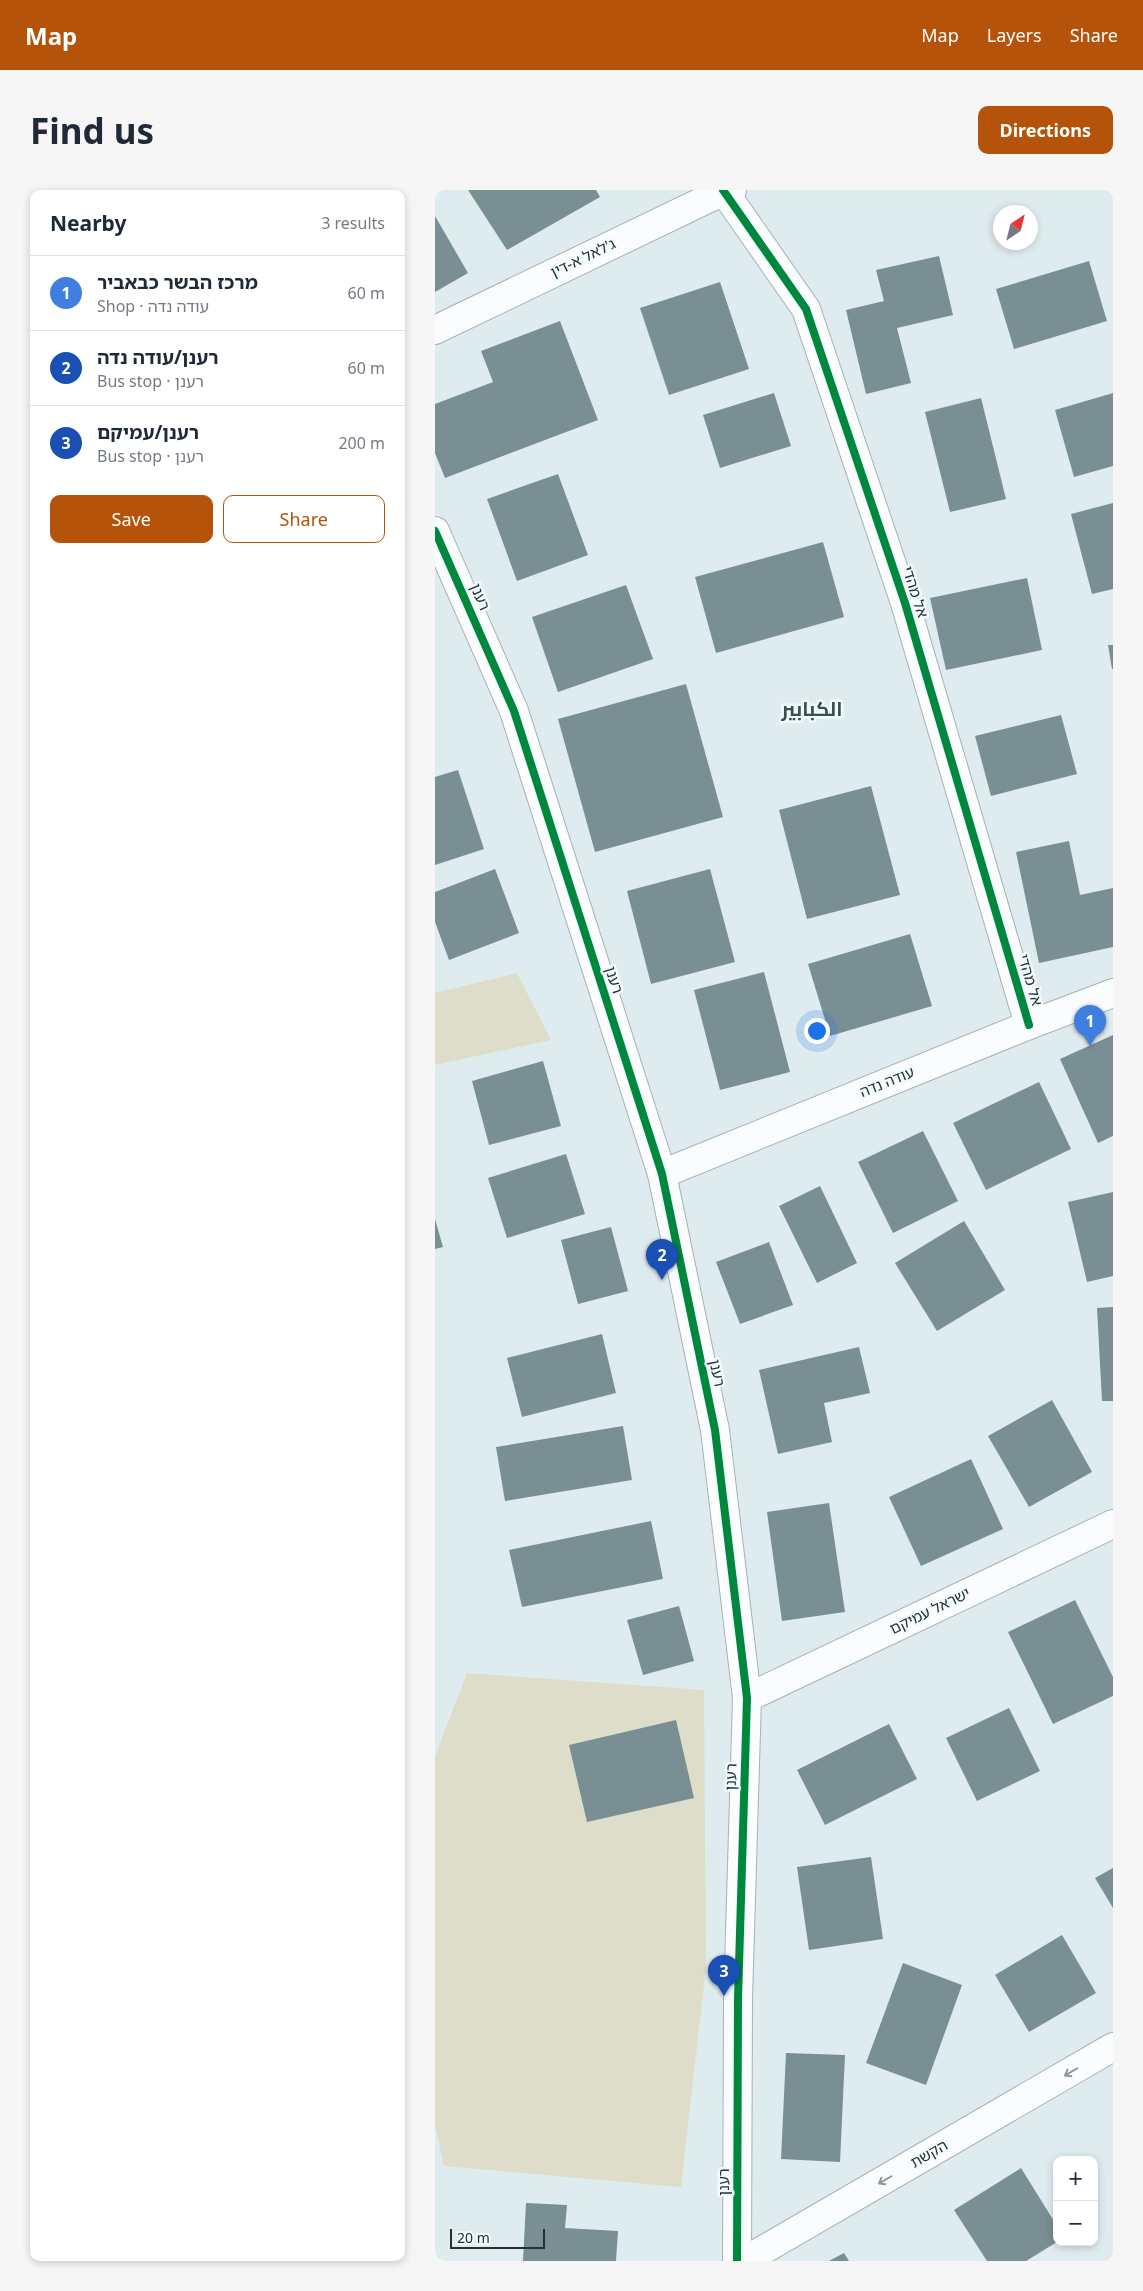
<!DOCTYPE html>
<html lang="en">
<head>
<meta charset="utf-8">
<style>
  :root { --surface:#fff; --page:#f6f6f7; --text:#1f2937; --muted:#747a83; --line:#e0e1e3; --accent:#b45309 }
  body { margin:0; font-family:"Noto Sans",Cairo,"Noto Sans Hebrew",sans-serif; background:var(--page); color:var(--text) }
  .controls { position:absolute; right:15px; bottom:15px; display:grid; overflow:hidden; border-radius:10px; box-shadow:0 2px 8px #0003 }
  .controls button { width:45px; height:45px; display:grid; place-items:center; padding:0; border:0; border-bottom:1px solid var(--line); background:var(--surface); color:var(--text); font:25px sans-serif }
  .compass { position:absolute; left:558px; top:15px; width:45px; height:45px; border-radius:50%; background:var(--surface); box-shadow:0 2px 8px #0003; rotate:35deg }
  .scale { position:absolute; left:15px; bottom:12px; width:95px; box-sizing:border-box; padding-left:5px; border:2px solid #262f32; border-top:0; font-size:14px; line-height:18px; white-space:nowrap; color:#262f32; -webkit-text-stroke:4px #f1fbfd; paint-order:stroke }
  .you { position:absolute; left:381px; top:840px; width:18px; height:18px; margin:-12px; border:4px solid #fff; border-radius:50%; background:#1a73e8; box-shadow:0 0 0 8px #1a73e833 }
  .badge { display:grid; place-items:center; width:32px; height:32px; border-radius:50%; background:var(--accent); color:#fff; font-size:16px; font-weight:700 }
  .pin { position:absolute; translate:-50% -41px; filter:drop-shadow(0 1px 2px #0008) }
  .pin::after { content:''; position:absolute; top:26px; width:18px; height:15px; background:inherit; clip-path:polygon(0 0,100% 0,50% 100%) }
  .list { margin:0; padding:0; list-style:none }
  h2 { display:flex; justify-content:space-between; align-items:center; height:65px; margin:0; padding:0 20px; font-size:21px }
  h2 small { font-size:16px; font-weight:400; color:var(--muted) }
  .list li { display:grid; grid-template-columns:32px 1fr auto; gap:15px; align-items:center; box-sizing:border-box; height:75px; padding:0 20px; border-top:1px solid var(--line) }
  .list b { display:block; font-size:19px; white-space:nowrap }
  .list p { margin:0; font-size:16px; white-space:nowrap; color:var(--muted) }
  .list em { font-size:16px; font-style:normal; color:var(--muted) }
  .actions { display:flex; gap:10px; padding:15px 20px }
  .actions a { flex:1; padding:11px 0; border:1px solid var(--accent); border-radius:10px; text-align:center; font-size:18px; color:var(--accent) }
  .actions .main { background:var(--accent); color:#fff }
  .map { position:relative; flex:none; width:678px; height:2071px; overflow:hidden; border-radius:10px }
  header { display:flex; align-items:center; gap:30px; box-sizing:border-box; height:70px; padding:0 25px; background:var(--accent); color:#fff }
  header strong { font-size:24px }
  nav { display:flex; gap:28px; margin-inline-start:auto; font-size:18px }
  .intro { display:flex; align-items:center; justify-content:space-between; box-sizing:border-box; height:120px; padding:0 30px }
  h1 { margin:0; font-size:35px }
  .button { padding:12px 22px; border-radius:10px; background:var(--accent); color:#fff; font-size:18px; font-weight:700 }
  main { display:flex; gap:30px; padding:0 30px }
  aside { flex:1; background:var(--surface); border-radius:10px; box-shadow:0 2px 8px #0003 }
  .map>svg:first-child { display:block }
  .green { fill:#deddc9 }
  .building { fill:#7a8f93 }
  .lines { fill:none; stroke-linecap:round; stroke-linejoin:round }
  .street-casing { stroke:#a7b1b4; stroke-width:30 }
  .secondary-casing { stroke:#a7b1b4; stroke-width:30 }
  .street { stroke:#fafcfd; stroke-width:28 }
  .secondary { stroke:#fafcfd; stroke-width:28 }
  .cycleway-casing { stroke:#f1fbfd; stroke-width:11 }
  .cycleway { stroke:#00873e; stroke-width:8 }
  .oneway { stroke:#909698 }
  .labels { text-anchor:middle; stroke-width:5; stroke-linejoin:round; paint-order:stroke }
  .street-label { font-size:15px; fill:#262f32; stroke:#f1fbfd }
  .district-label { font-size:20px; font-weight:bold; fill:#3a4f54; stroke:#f1fbfd }
</style>
</head>
<body>
<header>
<strong>Map</strong>
<nav><a>Map</a><a>Layers</a><a>Share</a></nav>
</header>
<div class="intro"><h1>Find us</h1><a class="button">Directions</a></div>
<main>
<aside>
<h2>Nearby<small>3 results</small></h2>
<ul class="list">
<li><span class="badge" style="background:#3f7fe0">1</span><div><b>מרכז הבשר כבאביר</b><p>Shop · עודה נדה</p></div><em>60 m</em></li>
<li><span class="badge" style="background:#1a4fb4">2</span><div><b>רענן/עודה נדה</b><p>Bus stop · רענן</p></div><em>60 m</em></li>
<li><span class="badge" style="background:#1a4fb4">3</span><div><b>רענן/עמיקם</b><p>Bus stop · רענן</p></div><em>200 m</em></li>
</ul>
<div class="actions"><a class="main">Save</a><a>Share</a></div>
</aside>
<div class="map">
<svg width="678" height="2071" viewBox="0 0 678 2071">
  <rect width="100%" height="100%" fill="#dfecef"/>
  <g class="green">
    <path d="M82,783l34,67 -116,25v-72z"/>
    <path d="M32,1483l237,17 2,277 -25,220 -237,-21 -9,-41v-369z"/>
  </g>
  <g class="building">
    <path d="M33,0h128l4,7 -93,53z"/>
    <path d="M0,26l33,57 -33,19z"/>
    <path d="M504,66l14,59 -56,13 14,55 -45,11 -20,-84 38,-9 -8,-31z"/>
    <path d="M654,71l18,60 -93,28 -18,-60z"/>
    <path d="M285,92l29,87 -80,26 -29,-87z"/>
    <path d="M125,131l38,99 -153,58 -10,-25v-49l58,-22 -12,-31z"/>
    <path d="M339,203l17,53 -71,22 -17,-53z"/>
    <path d="M678,203v73l-39,11 -19,-67z"/>
    <path d="M546,208l25,101 -56,13 -25,-100z"/>
    <path d="M123,284l30,81 -71,26 -30,-82z"/>
    <path d="M678,313v86l-21,5 -21,-80z"/>
    <path d="M388,352l21,75 -128,36 -21,-76z"/>
    <path d="M592,388l15,72 -96,20 -16,-72z"/>
    <path d="M191,395l27,74 -95,33 -26,-75z"/>
    <path d="M673,455h5v24h-1z"/>
    <path d="M251,494l37,133 -128,35 -37,-133z"/>
    <path d="M626,525l16,59 -86,22 -16,-60z"/>
    <path d="M23,580l26,79 -49,16v-88z"/>
    <path d="M436,596l29,109 -93,24 -28,-109z"/>
    <path d="M634,651l11,54 33,-7v59l-74,16 -23,-111z"/>
    <path d="M60,679l24,64 -70,27 -14,-38v-30z"/>
    <path d="M275,679l25,93 -84,22 -24,-93z"/>
    <path d="M475,744l22,72 -102,30 -22,-72z"/>
    <path d="M329,782l26,100 -70,18 -26,-100z"/>
    <path d="M678,845v101l-15,7 -38,-84z"/>
    <path d="M108,871l18,65 -72,19 -17,-64z"/>
    <path d="M604,892l32,67 -85,41 -33,-67z"/>
    <path d="M488,941l35,70 -65,32 -35,-71z"/>
    <path d="M131,964l19,60 -78,24 -19,-60z"/>
    <path d="M385,996l37,77 -40,20 -38,-77z"/>
    <path d="M678,1002v84l-26,6 -19,-80z"/>
    <path d="M0,1029l8,28 -8,2z"/>
    <path d="M529,1031l41,69 -68,41 -42,-68z"/>
    <path d="M176,1037l17,64 -50,13 -17,-64z"/>
    <path d="M334,1052l24,63 -53,19 -24,-62z"/>
    <path d="M678,1117v94h-11l-5,-93z"/>
    <path d="M167,1144l14,59 -94,24 -15,-59z"/>
    <path d="M424,1157l11,46 -46,10 8,39 -54,12 -19,-84z"/>
    <path d="M617,1210l40,72 -63,35 -41,-71z"/>
    <path d="M188,1236l9,54 -127,21 -9,-54z"/>
    <path d="M536,1269l32,70 -82,37 -32,-69z"/>
    <path d="M394,1313l16,109 -63,9 -15,-109z"/>
    <path d="M216,1331l12,58 -141,28 -13,-57z"/>
    <path d="M640,1410l38,77v19l-60,28 -45,-92z"/>
    <path d="M244,1416l15,55 -51,14 -16,-55z"/>
    <path d="M574,1518l31,63 -63,30 -31,-63z"/>
    <path d="M241,1530l18,78 -107,24 -18,-77z"/>
    <path d="M454,1534l28,55 -92,46 -28,-55z"/>
    <path d="M436,1667l12,82 -74,11 -12,-83z"/>
    <path d="M678,1678v40l-18,-30z"/>
    <path d="M627,1745l34,58 -67,39 -34,-57z"/>
    <path d="M468,1773l59,22 -36,100 -60,-22z"/>
    <path d="M351,1863l59,2 -5,107 -59,-3z"/>
    <path d="M586,1978l36,58v16l-31,19h-39l-33,-51z"/>
    <path d="M91,2013l41,2 -2,23 53,3 -2,30h-93z"/>
    <path d="M409,2063l5,8h-20z"/>
  </g>
  <g class="lines">
    <defs>
      <g id="street">
        <path d="M288,0l83,119 99,294 124,422"/>
        <path d="M0,140l289,-139 8,-1"/>
        <path d="M227,984l367,-149 84,-32"/>
        <path d="M312,1508l366,-174"/>
        <path d="M309,2071l369,-214"/>
      </g>
      <path id="secondary" d="M0,341l79,180 148,463 53,256 32,268 -9,301 -1,262"/>
    </defs>
    <use href="#street" class="street-casing"/>
    <use href="#secondary" class="secondary-casing"/>
    <use href="#street" class="street"/>
    <use href="#secondary" class="secondary"/>
    <defs>
      <g id="cycleway">
        <path d="M288,0l83,119 99,294 124,422"/>
        <path d="M0,341l79,180 148,463 53,256 32,268 -9,301 -1,262"/>
      </g>
    </defs>
    <use href="#cycleway" class="cycleway-casing"/>
    <use href="#cycleway" class="cycleway"/>
  </g>
  <defs><path id="oneway-shaft" d="M-6 0H5M1.5-3L5.5 0L1.5 3" fill="none" stroke-width="1.6" stroke-linecap="round" stroke-linejoin="round" transform="scale(1.25)"/></defs>
  <g class="oneway">
    <use href="#oneway-shaft" transform="translate(636 1882) rotate(150)"/>
    <use href="#oneway-shaft" transform="translate(450 1990) rotate(150)"/>
  </g>
  <g class="labels">
    <g class="street-label">
      <text transform="translate(148 68) rotate(-26)" y="5">ג'לאל א-דין</text>
      <text transform="translate(480 402) rotate(72)" y="5">אל מהדי</text>
      <text transform="translate(45 407) rotate(67)" y="5">רענן</text>
      <text transform="translate(179 790) rotate(72)" y="5">רענן</text>
      <text transform="translate(595 790) rotate(74)" y="5">אל מהדי</text>
      <text transform="translate(452 892) rotate(-22)" y="5">עודה נדה</text>
      <text transform="translate(282 1183) rotate(78)" y="5">רענן</text>
      <text transform="translate(495 1421) rotate(-26)" y="5">ישראל עמיקם</text>
      <text transform="translate(296 1587) rotate(-88)" y="5">רענן</text>
      <text transform="translate(494 1964) rotate(-30)" y="5">הקשת</text>
      <text transform="translate(289 1992) rotate(-90)" y="5">רענן</text>
    </g>
    <g class="district-label">
      <text x="377" y="526">الكبابير</text>
    </g>
  </g>
</svg>
<div class="controls">
<button>+</button>
<button>−</button>
</div>
<svg class="compass" viewBox="-18 -18 36 36"><path d="M0-13l5 13h-10z" fill="#e53935"/><path d="M0 13l5-13h-10z" fill="#747a83"/></svg>
<div class="scale">20 m</div>
<div class="you"></div>
<div class="pin badge" style="left:655px;top:856px;background:#3f7fe0">1</div>
<div class="pin badge" style="left:227px;top:1090px;background:#1a4fb4">2</div>
<div class="pin badge" style="left:289px;top:1806px;background:#1a4fb4">3</div>
</div>
</main>
</body>
</html>
